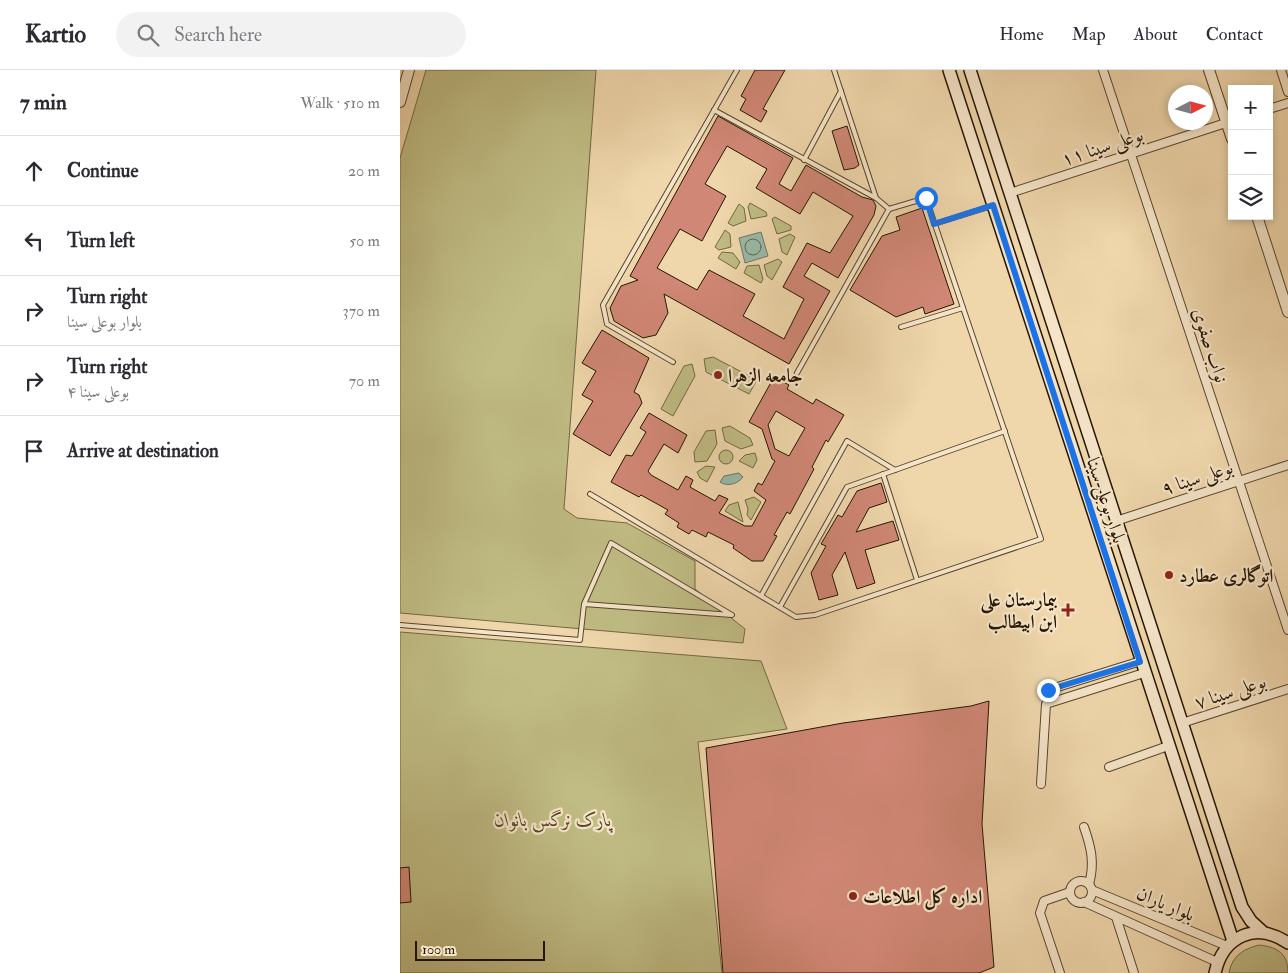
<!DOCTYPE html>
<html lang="en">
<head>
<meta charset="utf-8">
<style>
  :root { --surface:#fff; --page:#f2f2f3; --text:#2b2b33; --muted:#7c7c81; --line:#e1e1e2 }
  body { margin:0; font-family:"IM FELL Double Pica",Amiri,serif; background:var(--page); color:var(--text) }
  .controls { position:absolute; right:15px; top:15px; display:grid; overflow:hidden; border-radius:0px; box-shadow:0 2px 8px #0003 }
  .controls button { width:45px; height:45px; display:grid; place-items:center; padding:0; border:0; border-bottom:1px solid var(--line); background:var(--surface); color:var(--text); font:25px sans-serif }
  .compass { position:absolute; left:768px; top:15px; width:45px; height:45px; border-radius:50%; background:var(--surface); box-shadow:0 2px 8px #0003; rotate:84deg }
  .scale { position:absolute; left:15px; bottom:12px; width:130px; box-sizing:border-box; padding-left:5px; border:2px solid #251501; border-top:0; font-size:14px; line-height:18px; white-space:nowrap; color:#251501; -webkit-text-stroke:4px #f5e4c8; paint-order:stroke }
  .stop { position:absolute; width:15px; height:15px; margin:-11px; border:4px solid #1a73e8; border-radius:50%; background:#fff }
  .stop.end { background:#1a73e8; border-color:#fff; box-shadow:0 1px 5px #0008 }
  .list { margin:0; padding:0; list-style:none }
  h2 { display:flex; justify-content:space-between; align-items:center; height:65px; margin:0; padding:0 20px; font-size:21px }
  h2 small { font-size:16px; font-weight:400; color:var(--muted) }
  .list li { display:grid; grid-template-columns:32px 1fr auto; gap:15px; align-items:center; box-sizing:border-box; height:70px; padding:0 20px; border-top:1px solid var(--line) }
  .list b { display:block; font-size:19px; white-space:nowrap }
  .list p { margin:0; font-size:16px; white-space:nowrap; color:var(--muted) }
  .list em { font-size:16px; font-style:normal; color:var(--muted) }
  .icon { flex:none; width:28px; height:28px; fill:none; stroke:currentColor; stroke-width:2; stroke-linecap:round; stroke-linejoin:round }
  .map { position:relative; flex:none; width:888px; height:903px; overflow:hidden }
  header { display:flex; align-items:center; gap:30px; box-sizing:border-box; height:70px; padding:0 25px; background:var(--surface); border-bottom:1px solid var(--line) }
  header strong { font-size:24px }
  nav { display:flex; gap:28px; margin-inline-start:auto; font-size:18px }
  .search { width:350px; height:45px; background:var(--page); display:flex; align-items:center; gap:12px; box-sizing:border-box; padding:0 18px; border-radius:28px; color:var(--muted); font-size:19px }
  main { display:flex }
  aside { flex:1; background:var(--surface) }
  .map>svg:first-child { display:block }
  .green { fill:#c0bc84; stroke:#726842 }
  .water { fill:#9ab9a7; stroke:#6b7765 }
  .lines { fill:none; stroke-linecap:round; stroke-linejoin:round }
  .shore { stroke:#606754; stroke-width:1 }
  .building { fill:#d08775; stroke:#251501; fill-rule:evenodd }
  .service-casing { stroke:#58452c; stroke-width:6 }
  .minor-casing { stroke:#58452c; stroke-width:10 }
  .tertiary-casing { stroke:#58452c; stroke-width:12 }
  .secondary-casing { stroke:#251501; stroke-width:14 }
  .service { stroke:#f5e4c8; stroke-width:4 }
  .minor { stroke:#f5e4c8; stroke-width:8 }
  .tertiary { stroke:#f5e4c8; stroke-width:10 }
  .secondary { stroke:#f5e4c8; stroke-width:11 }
  .route { stroke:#1a73e8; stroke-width:6 }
  .poi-dot { fill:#8f2418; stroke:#f5e4c8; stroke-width:2 }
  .labels { text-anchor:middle; stroke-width:4.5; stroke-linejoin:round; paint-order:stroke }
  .street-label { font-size:19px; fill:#251501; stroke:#f5e4c8 }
  .poi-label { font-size:19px; font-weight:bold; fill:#251501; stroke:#f5e4c8; text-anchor:start }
  .park-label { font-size:19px; font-style:italic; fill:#544728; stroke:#f5e4c8 }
</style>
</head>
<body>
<header>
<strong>Kartio</strong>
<div class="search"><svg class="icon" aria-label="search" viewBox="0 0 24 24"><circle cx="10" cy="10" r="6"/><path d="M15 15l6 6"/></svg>Search here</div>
<nav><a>Home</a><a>Map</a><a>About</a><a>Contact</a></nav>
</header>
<main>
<aside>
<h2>7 min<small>Walk · 510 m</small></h2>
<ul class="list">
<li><svg class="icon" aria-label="ahead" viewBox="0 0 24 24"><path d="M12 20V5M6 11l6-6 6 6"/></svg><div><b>Continue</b></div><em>20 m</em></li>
<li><svg class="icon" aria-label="left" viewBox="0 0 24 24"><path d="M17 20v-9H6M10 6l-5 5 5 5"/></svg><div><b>Turn left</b></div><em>50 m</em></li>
<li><svg class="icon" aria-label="right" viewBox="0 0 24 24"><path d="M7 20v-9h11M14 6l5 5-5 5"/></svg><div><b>Turn right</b><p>بلوار بوعلی سینا</p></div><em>370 m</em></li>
<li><svg class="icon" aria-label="right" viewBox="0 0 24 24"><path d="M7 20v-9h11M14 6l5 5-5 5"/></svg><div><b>Turn right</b><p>بوعلی سینا ۴</p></div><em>70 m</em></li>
<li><svg class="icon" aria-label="arrive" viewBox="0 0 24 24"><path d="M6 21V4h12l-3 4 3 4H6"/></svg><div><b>Arrive at destination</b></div></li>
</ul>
</aside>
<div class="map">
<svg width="888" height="903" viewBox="0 0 888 903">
  <rect width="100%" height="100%" fill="#efd6ab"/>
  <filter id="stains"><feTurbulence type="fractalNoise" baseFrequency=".004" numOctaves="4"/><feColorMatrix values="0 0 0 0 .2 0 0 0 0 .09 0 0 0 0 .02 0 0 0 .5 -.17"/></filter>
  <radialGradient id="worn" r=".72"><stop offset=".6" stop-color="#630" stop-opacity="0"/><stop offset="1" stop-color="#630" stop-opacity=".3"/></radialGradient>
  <g class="green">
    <path d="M26,0h170l-32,439 13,9 50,5 68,38v28l50,40 -2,14 -343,-30v-455z"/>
    <path d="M350,133l16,9 1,4 -16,3 -3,-12z"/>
    <path d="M339,134l5,4 2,13 -13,5 -5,-3z"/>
    <path d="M375,147l16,9v4l-14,4 -5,-15z"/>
    <path d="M325,160l5,4 1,13 -12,3 -4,-3z"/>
    <path d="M390,164l5,3 -8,18 -5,-3 -3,-13z"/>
    <path d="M322,182l11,1 7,9 -4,7 -18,-11z"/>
    <path d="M378,189l4,3 -10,18 -5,-4 -3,-11z"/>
    <path d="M359,195l4,14 -2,4 -17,-10 3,-7z"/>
    <path d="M313,287l44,23 -8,14 -43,-22 -2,-13z"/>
    <path d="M292,294l3,12 -22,40 -12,-7 23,-43z"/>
    <path d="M330,356l20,12 3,7 -12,4 -16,-8 -3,-13z"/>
    <path d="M315,360l2,14 -10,17 -12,1 -1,-10 12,-21z"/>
    <circle cx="326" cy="387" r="7"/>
    <path d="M355,383l2,7 -4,8 -14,-7 6,-6z"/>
    <path d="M306,396l9,1 -8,15 -7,-4 -3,-6z"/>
    <path d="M354,427l7,5 -10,18 -4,-5 1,-6 -3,-9z"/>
    <path d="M338,432l5,20 -18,-11 4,-6z"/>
    <path d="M0,562l361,29 26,68 -89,13 24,231h-322z"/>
    <path d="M859,875c18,2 29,8 29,28h-59c3,-17 14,-24 30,-28z"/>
  </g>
  <g class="water">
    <path d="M361,162l7,24 -23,7 -6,-25z"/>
    <path d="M339,403l4,4c-5,7 -16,10 -23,5l4,-6z"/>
  </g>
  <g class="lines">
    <circle class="shore" cx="353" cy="177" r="8"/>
  </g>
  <g class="building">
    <path d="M355,0h30l-22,39 4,2 -6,11 -21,-12 6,-11 -5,-3z"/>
    <path d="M318,46l75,42 -14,26 12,7 15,-26 56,32 11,3 3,6 -2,9 -36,63 -26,-15 -8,13 26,15 -41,73 -125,-70 4,19 -12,22 -13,3 -29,-17 -4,-13 11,-22 17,-6 -8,-4zM327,76l40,23 -11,19 44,26 13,-22 40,24 -23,37 -23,-10 -24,44 21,12 -20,40 -41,-23 12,-22 -46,-24 -12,20 -40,-22 23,-39 22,12 24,-45 -21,-12z"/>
    <path d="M447,56l12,39 -4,3 -11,2 -12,-39z"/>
    <path d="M522,138l32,96 -29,10 -2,-7 -27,10 -46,-27 32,-54 18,-6 -4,-13z"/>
    <path d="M202,260l47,28 -15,34 5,3 3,8 -32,53 -37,-22 20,-33 -11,-6 14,-24 -14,-8z"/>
    <path d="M374,307l15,8 -2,4 26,15 3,-5 28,16 -16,27 -2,-2 -14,27 2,2 -24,45 -3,-2 -13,23 3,1 -14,25h-11l-19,-13 1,-3 -26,-13 -2,5 -14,-7 -3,4 -12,-7 2,-4 -14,-9 3,-4 -27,-15 -2,2 -28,-15 15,-27 6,1 14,-24 -6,-4 9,-15 38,22 -9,18 -14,-9 -16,27 3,4 27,15 8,-14 7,4 -3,7 7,4 18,10 4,-6 9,4 -9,14 26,13h7l14,-26 -12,-9 4,-8 4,2 13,-24 -3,-2 -10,-30 -13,-7zM376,341l29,17 -16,28 -14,-7 -7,-24z"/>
    <path d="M481,413l6,19 -18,6 -13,24 37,-11 6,19 -34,10 10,33 -18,6 -12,-37 -13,23 6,20 -19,5 -8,-27 15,-27 -5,-2 17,-29 4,2 15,-26z"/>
    <path d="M589,631l-7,123 12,143 -15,6h-256l-17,-225 137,-25 128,-17z"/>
    <path d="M9,797l2,35 -11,1v-35z"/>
  </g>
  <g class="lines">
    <defs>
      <g id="service">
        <path d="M314,40l162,88"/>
        <path d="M404,90l37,-69"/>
        <path d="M534,154l58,-18"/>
        <path d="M501,257l62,-19"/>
        <path d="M273,292l-66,-38 -4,-19 134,-235"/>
        <path d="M397,303l92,-164"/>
        <path d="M483,404l34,106"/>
        <path d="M190,424l206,123 19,-2 226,-76 -115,-341 -37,11 -13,-11 -42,-128"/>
        <path d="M361,526l86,-155 48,29"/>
        <path d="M380,537l67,-120 158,-56"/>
        <path d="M0,555l180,15 4,-36 27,-61 121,72 -148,-11"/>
      </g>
      <g id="minor">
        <path d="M703,0l185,560"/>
        <path d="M881,0l7,22"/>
        <path d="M869,39l19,-6"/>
        <path d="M610,123l222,-72"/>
        <path d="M716,451l172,-56"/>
        <path d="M648,620l93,-29"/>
        <path d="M782,653l106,-34"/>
        <path d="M709,697l59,-21"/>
        <path d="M641,714l5,-80 98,-31"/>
        <path d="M684,757c7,20 11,36 5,57"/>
        <circle cx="681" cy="822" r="11"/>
        <path d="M692,820l135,56"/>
        <path d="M684,832l133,60"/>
        <path d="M716,847l18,56"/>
        <path d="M660,903l-20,-60 4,-12 26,-9"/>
      </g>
      <g id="tertiary">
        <path d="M809,0l23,69"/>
        <path d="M0,32l9,-32"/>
        <path d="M857,146l31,96"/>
      </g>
      <g id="secondary">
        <path d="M549,0l284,871"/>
        <path d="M570,0l272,837 9,14 12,11"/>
        <path d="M815,903c8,-37 41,-52 73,-30"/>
      </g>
    </defs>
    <use href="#service" class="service-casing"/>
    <use href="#minor" class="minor-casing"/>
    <use href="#tertiary" class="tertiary-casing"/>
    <use href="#secondary" class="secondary-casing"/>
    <use href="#service" class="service"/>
    <use href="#minor" class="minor"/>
    <use href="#tertiary" class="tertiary"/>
    <use href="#secondary" class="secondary"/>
  </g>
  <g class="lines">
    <path class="route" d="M526,128l8,26 59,-19 147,457 -92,28"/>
  </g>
  <g class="poi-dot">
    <circle cx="318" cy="305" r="5"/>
    <circle cx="769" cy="505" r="5"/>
    <path d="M665.5 532.5h5v5h5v5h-5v5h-5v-5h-5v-5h5z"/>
    <circle cx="453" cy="826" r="5"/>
  </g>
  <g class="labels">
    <g class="street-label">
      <text transform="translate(702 76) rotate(-18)" y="7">بوعلی سینا ۱۱</text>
      <text transform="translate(811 275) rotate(72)" y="7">نواب صفوی</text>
      <text transform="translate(797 407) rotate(-18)" y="7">بوعلی سینا ۹</text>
      <text transform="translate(707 430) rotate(72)" y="7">بلوار بوعلی سینا</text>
      <text transform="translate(830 621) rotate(-18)" y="7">بوعلی سینا ۷</text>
      <text transform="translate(766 833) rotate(23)" y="7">بلوار یاران</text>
    </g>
    <g class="poi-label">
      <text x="328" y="312">جامعه الزهرا</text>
      <text x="779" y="512">اتوگالری عطارد</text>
      <text x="657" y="536" text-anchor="end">بیمارستان علی<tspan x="657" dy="22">ابن ابیطالب</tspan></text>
      <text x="463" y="833">اداره کل اطلاعات</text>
    </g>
    <g class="park-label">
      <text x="153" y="756">پارک نرگس بانوان</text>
    </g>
  </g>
  <rect width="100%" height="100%" filter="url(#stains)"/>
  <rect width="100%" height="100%" fill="url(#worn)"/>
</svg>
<div class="controls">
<button>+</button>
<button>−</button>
<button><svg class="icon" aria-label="layers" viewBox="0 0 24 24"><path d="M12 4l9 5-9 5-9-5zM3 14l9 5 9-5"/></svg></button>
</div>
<svg class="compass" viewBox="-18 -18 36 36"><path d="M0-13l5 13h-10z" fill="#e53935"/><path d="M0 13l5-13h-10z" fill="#7c7c81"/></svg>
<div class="scale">100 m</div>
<div class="stop" style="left:526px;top:128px"></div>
<div class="stop end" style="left:648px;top:620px"></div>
</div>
</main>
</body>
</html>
